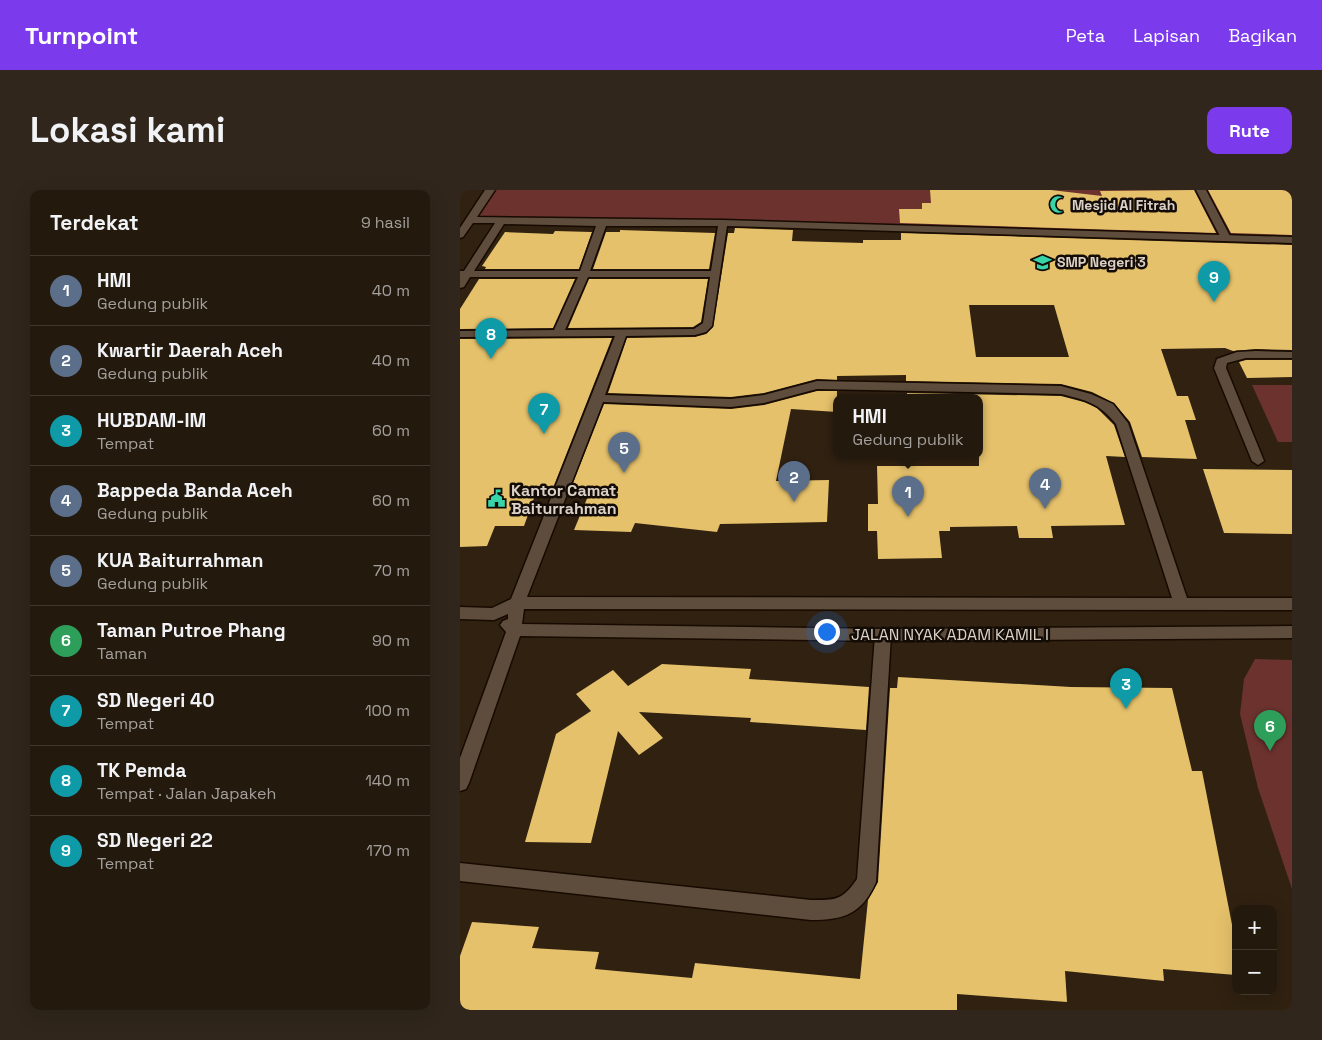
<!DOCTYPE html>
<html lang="id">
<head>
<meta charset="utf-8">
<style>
  :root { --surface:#24190d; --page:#30261b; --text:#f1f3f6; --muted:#a3a09d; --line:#41382e; --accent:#7c3aed }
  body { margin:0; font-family:"Space Grotesk",sans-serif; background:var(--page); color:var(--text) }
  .controls { position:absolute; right:15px; bottom:15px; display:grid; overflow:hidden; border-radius:10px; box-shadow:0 5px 20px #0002 }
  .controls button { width:45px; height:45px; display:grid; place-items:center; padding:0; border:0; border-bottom:1px solid var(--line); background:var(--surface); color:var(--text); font:25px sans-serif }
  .you { position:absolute; left:366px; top:441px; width:18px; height:18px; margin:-12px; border:4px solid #fff; border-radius:50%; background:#1a73e8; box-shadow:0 0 0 8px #1a73e833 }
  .badge { display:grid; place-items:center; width:32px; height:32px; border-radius:50%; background:var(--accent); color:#fff; font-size:16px; font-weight:700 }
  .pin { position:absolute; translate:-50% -41px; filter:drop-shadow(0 1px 2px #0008) }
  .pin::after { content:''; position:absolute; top:26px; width:18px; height:15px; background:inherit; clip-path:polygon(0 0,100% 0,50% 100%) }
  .popup { position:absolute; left:373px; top:204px; width:150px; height:65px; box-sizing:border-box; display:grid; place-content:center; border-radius:10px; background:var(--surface); filter:drop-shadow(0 1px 4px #0005); font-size:16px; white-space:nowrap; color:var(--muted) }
  .popup b { font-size:19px; color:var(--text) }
  .popup::after { content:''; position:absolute; left:50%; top:100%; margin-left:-10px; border:10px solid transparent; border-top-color:var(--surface) }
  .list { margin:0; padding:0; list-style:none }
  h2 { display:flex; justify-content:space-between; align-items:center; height:65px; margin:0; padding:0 20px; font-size:21px }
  h2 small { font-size:16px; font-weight:400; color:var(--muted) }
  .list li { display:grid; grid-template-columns:32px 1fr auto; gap:15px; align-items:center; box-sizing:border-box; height:70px; padding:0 20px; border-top:1px solid var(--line) }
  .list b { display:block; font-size:19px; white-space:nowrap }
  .list p { margin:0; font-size:16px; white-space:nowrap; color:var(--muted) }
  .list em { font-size:16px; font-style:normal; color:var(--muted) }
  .map { position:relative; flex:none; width:832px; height:820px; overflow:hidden; border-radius:10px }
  header { display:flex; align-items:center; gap:30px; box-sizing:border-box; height:70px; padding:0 25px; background:var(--accent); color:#fff }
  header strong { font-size:24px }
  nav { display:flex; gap:28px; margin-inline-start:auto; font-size:18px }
  .intro { display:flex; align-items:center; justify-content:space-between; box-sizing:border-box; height:120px; padding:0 30px }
  h1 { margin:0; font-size:35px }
  .button { padding:12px 22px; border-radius:10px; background:var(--accent); color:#fff; font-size:18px; font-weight:700 }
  main { display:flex; gap:30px; padding:0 30px }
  aside { flex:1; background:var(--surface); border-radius:10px; box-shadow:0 5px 20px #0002 }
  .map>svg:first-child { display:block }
  .green { fill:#6b322e }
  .building { fill:#e5c16b; fill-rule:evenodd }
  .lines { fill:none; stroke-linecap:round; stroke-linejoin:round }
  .lane-casing { stroke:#170a00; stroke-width:3 }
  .street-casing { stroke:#170a00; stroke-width:3 }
  .lane { fill:#5e4d3c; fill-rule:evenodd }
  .street { fill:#5e4d3c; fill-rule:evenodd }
  .labels { text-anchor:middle; stroke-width:5; stroke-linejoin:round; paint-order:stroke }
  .far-poi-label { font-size:14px; font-weight:bold; fill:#dbd1c7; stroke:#130c06; text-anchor:start }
  .poi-label { font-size:16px; font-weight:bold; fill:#dbd1c7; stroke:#130c06; text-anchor:start }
  .street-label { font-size:16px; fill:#dbd1c7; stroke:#130c06 }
</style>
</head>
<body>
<header>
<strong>Turnpoint</strong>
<nav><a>Peta</a><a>Lapisan</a><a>Bagikan</a></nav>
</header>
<div class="intro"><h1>Lokasi kami</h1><a class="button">Rute</a></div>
<main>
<aside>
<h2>Terdekat<small>9 hasil</small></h2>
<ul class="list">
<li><span class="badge" style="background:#5c6f8a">1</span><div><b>HMI</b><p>Gedung publik</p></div><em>40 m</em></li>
<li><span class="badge" style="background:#5c6f8a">2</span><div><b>Kwartir Daerah Aceh</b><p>Gedung publik</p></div><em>40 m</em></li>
<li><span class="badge" style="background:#0f9aa8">3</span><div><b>HUBDAM-IM</b><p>Tempat</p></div><em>60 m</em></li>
<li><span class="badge" style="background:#5c6f8a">4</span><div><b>Bappeda Banda Aceh</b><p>Gedung publik</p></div><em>60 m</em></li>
<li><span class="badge" style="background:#5c6f8a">5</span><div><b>KUA Baiturrahman</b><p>Gedung publik</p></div><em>70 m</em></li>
<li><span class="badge" style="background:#2e9e5b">6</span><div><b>Taman Putroe Phang</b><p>Taman</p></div><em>90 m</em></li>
<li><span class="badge" style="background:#0f9aa8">7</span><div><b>SD Negeri 40</b><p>Tempat</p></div><em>100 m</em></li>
<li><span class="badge" style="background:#0f9aa8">8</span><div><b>TK Pemda</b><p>Tempat · Jalan Japakeh</p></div><em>140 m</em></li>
<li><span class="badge" style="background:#0f9aa8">9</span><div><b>SD Negeri 22</b><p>Tempat</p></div><em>170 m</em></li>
</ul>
</aside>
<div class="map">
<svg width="832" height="820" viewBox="0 0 832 820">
  <rect width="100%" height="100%" fill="#302111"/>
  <g class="green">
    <path d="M27,0h805v46l-826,-16z"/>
    <path d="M792,195h40v57h-14z"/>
    <path d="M795,469l37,1v229l-34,-101 -18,-74 4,-35z"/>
  </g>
  <g class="building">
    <path d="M470,0h121l51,6 -2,-5 94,-1 22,43 -316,-10 -1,-14h23v-6h9z"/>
    <path d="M748,0h84v45l-61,-2z"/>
    <path d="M275,38l58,2 -1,11 71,2v-3h38v-7l391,12v105l-36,-1 -23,2 -8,-3 -64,1 16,47h11l8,24h-11l12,39 -55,-2 -12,-35 -16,-19 -22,-11 -31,-8 -155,-3v-6l-69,1v4l-20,-1 -53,14 -33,4 -123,-4 19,-55 68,-1 11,-3 7,-7 15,-94h6zM509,115h85l15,52h-93z"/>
    <path d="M160,40l95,3 -6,36h-116l13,-37h14z"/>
    <path d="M95,41l37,1 -13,37h-94l1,-2 -4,-1 23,-34 48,2z"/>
    <path d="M19,89h96l-22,49 -93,1v-20z"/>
    <path d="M129,89h119l-7,43 -8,5 -125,1z"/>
    <path d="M152,148l-59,150 -15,-1 -14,39h-29l-8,20 -27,1v-208z"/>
    <path d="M786,170h46v17l-45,1 -8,-16z"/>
    <path d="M357,201h20v21l-46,-3 -15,72 53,-1 -2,42 -107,2 -3,8 -82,-9 -4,9 -57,-2 17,-41 -20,-1 33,-84 127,5 33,-4z"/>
    <path d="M447,203l154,3 23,6 13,6 17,17 11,32 -19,-1 19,69 -74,1 2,12h-34l-2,-12 -67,1v4h-11l3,27 -64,1 -1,-28h-9v-27h10l-1,-38h102v-68h-72z"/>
    <path d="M743,279l89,1v64l-68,-1z"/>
    <path d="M202,474l89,5 -2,10 120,8 -3,43 -116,-8 1,-4 -112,-6 24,26 -24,17 -21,-24 -27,112 -66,-1 31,-108 35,-23 -15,-17 37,-24 15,16z"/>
    <path d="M438,487l173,10 101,1 20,83h10l34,174v30l-73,-6 1,12 -99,-10 2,31 -110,-8v16h-497v-54l12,-34 67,5 -7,21 67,4 -4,17 97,9 3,-15 165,16 8,-79 10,-18 12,-194h7z"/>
  </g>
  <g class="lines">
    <defs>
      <g id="lane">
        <path d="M736,0h10l25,48 -2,2 -3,1 -5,-3z"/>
        <path d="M423,439l5,2 3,4 -15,247c-14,32 -32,38 -65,38l-351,-39v-18l351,37c24,0 31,1 46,-21l18,-244 3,-4z"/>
      </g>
      <g id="street">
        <path d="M25,0h10l-18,27 246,3 569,17v6l-565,-17 -15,100 -6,6 -11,3 -69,1 -21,59 126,4 33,-4 53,-14 244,5 30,8 22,10 15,19 59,175h105v12l-768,-1 -2,15 361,5 409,-3v12l-409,3 -363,-5 -51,147 -3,6 -6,2v-33l46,-126 -6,-7 3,-4 5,-2v-5l-14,6 -34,-1v-12l32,1 19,-9 104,-263 -155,1v-6l94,-1 24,-53h-108l-6,10 -4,1v-17h4l31,-48h-22l-10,14 -3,1v-10zM44,34l92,2 -16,45h-106zM146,36h112l-7,45h-121zM128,87h122l-7,46 -9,6 -129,1zM357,199l244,5c25,6 38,9 55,30l56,174 -645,-1 76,-195 128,5 33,-4z"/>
        <path d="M796,161l36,1v6h-46l-19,5 -1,5 38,93 -6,4 -6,-4 -38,-93 3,-9 20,-7z"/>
      </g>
    </defs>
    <use href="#lane" class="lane-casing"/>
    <use href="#street" class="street-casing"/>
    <use href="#lane" class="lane"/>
    <use href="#street" class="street"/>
  </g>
  <defs>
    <symbol id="mosque-bare" viewBox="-9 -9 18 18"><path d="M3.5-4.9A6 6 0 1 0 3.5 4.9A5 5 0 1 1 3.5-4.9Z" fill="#36d4a7" stroke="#130c06" stroke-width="2.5" paint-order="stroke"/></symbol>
    <symbol id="school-bare" viewBox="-9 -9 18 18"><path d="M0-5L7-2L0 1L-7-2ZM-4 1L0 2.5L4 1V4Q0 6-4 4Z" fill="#36d4a7" stroke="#130c06" stroke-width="2.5" paint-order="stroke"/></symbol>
    <symbol id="civic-bare" viewBox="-9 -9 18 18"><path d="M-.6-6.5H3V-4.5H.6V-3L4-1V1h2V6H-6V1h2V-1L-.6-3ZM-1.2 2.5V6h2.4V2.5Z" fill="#36d4a7" stroke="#130c06" stroke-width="2.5" paint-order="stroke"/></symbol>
  </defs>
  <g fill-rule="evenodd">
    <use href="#mosque-bare" x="586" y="2" width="25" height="25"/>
    <use href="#school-bare" x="570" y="60" width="25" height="25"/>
    <use href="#civic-bare" x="24" y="296" width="25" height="25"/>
  </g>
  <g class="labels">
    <g class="far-poi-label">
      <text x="612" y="20">Mesjid Al Fitrah</text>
      <text x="597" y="77">SMP Negeri 3</text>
    </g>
    <g class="poi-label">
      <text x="51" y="306">Kantor Camat<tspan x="51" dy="18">Baiturrahman</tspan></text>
    </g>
    <g class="street-label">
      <text x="490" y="450">JALAN NYAK ADAM KAMIL I</text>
    </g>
  </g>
</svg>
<div class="controls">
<button>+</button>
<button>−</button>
</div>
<div class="you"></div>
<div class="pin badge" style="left:448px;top:327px;background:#5c6f8a">1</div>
<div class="popup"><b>HMI</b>Gedung publik</div>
<div class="pin badge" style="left:334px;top:312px;background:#5c6f8a">2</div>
<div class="pin badge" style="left:666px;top:519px;background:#0f9aa8">3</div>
<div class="pin badge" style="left:585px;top:319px;background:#5c6f8a">4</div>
<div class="pin badge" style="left:164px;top:283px;background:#5c6f8a">5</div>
<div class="pin badge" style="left:810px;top:561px;background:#2e9e5b">6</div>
<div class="pin badge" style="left:84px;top:244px;background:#0f9aa8">7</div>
<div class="pin badge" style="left:31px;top:169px;background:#0f9aa8">8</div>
<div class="pin badge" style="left:754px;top:112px;background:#0f9aa8">9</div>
</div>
</main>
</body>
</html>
